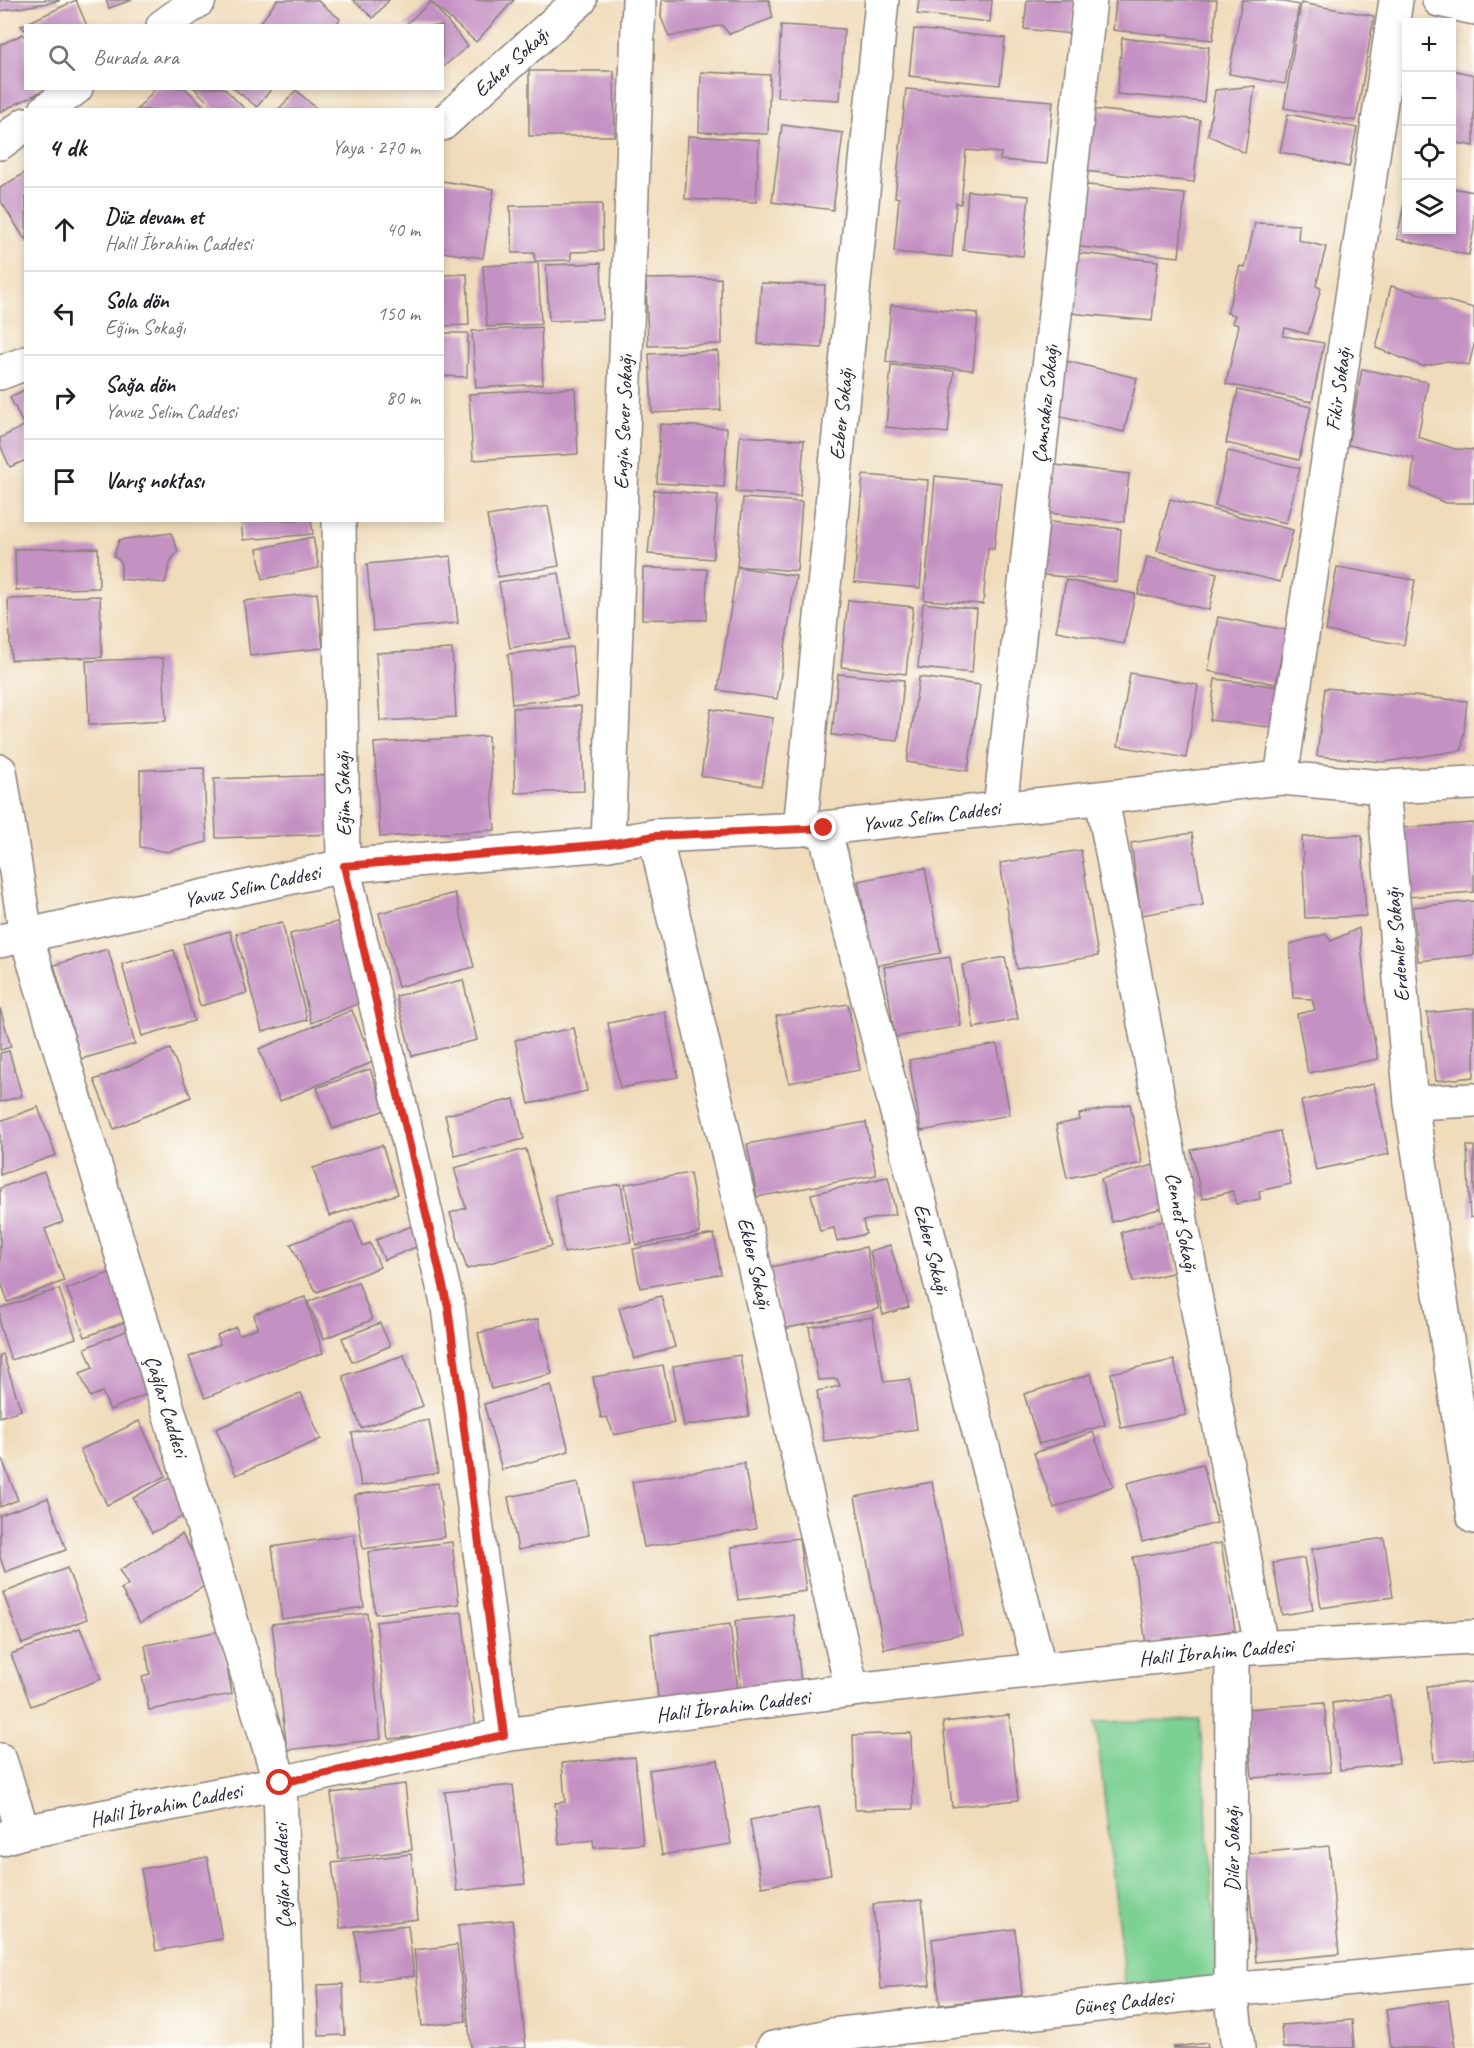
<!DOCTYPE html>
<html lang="tr">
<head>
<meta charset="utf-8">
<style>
  :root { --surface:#fff; --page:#f6f6f6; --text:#202124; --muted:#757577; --line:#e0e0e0 }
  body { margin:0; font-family:Caveat,sans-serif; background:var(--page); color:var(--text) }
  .controls { position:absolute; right:18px; top:18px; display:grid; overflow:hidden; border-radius:0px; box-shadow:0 3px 9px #0003 }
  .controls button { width:54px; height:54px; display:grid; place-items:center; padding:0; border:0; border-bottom:2px solid var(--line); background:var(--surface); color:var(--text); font:30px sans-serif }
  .stop { position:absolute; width:18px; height:18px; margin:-14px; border:4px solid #d93025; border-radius:50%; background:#fff }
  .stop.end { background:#d93025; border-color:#fff; box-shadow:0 2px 6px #0008 }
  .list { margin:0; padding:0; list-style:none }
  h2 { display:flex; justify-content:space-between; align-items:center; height:78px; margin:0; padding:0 24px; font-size:26px }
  h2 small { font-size:20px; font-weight:400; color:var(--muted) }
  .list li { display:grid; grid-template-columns:39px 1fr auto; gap:18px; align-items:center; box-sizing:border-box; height:84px; padding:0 24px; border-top:2px solid var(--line) }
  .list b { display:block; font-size:22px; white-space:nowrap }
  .list p { margin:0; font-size:20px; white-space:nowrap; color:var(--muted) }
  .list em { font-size:20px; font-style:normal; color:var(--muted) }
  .icon { flex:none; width:33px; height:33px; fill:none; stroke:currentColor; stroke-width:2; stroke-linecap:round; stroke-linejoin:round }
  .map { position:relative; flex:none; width:1474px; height:2048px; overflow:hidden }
  .search { position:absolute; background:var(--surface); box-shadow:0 3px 9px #0003; left:24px; top:24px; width:420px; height:66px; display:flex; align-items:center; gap:15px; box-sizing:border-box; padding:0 21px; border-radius:0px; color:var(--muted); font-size:22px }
  .panel { position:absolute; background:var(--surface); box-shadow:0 3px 9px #0003; left:24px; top:108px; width:420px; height:414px; border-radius:0px }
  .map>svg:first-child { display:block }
  .green { fill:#7cd093; stroke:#4f7967; stroke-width:1.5 }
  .building { fill:#c491c3 }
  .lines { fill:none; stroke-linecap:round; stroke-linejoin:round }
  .minor-casing { stroke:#897f7b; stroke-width:36 }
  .minor { stroke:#fff; stroke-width:33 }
  .route { stroke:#d93025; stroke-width:8 }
  .labels { text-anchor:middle; stroke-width:5; stroke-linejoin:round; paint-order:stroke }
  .street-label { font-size:21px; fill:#22223b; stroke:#fdfcf7 }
</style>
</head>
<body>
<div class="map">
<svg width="1474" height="2048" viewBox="0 0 1474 2048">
  <rect width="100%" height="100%" fill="#fdfcf7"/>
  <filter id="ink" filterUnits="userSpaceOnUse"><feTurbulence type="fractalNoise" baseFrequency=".0167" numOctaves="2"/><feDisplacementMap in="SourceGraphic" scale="12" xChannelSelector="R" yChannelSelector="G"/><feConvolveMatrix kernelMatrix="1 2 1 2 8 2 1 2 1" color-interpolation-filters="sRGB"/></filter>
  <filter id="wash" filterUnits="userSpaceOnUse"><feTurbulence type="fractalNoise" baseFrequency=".008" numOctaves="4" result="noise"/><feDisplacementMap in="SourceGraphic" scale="24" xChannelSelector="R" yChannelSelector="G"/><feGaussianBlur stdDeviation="1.35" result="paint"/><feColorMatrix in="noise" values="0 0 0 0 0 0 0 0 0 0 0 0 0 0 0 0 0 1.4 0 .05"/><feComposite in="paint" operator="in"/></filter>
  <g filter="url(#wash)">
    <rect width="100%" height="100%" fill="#f0dcbb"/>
    <path class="green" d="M1200,1720l18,259 -93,6 -29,-263z"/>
    <g id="blocks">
      <g class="building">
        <path d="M0,0h59v1l-59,10z"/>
        <path d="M76,0l11,26h-61v5l-5,-5z"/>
        <path d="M106,0h26l-23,8z"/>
        <path d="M277,0h40l23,19 -5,7h-77z"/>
        <path d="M353,0h36l-16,18z"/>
        <path d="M429,0h85l-38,42z"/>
        <path d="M662,0h107l4,18 -44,16 -7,-9 -53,12 -8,-20z"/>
        <path d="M919,0h73l-2,22 -73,-8z"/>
        <path d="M1027,0h48l-3,34 -48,-5z"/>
        <path d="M1116,0h101l-4,40 -100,-10z"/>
        <path d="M1242,0h32l25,5 -14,79 -56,-10z"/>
        <path d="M431,2l37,44 -26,22v-42h-38z"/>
        <path d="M1301,3l73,13 -18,105 -72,-13z"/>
        <path d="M781,25l63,4 -4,71 -63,-3z"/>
        <path d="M914,29l91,9 -5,47 -91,-9z"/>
        <path d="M23,34l3,5v49h23l-49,24v-67z"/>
        <path d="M1122,38l87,9 -5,55 -87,-8z"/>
        <path d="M1452,70l22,5v71l-22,-4z"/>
        <path d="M529,71h85l1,65h-86z"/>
        <path d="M701,72l69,3 -2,59 -69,-2z"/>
        <path d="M1255,86l-10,67 -37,-18 7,-45z"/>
        <path d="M156,88h29l23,22h-71z"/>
        <path d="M194,88h30l20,20 -2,2h-26z"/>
        <path d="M233,88h39l-15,19z"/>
        <path d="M906,89l147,12 -6,63 -47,-4 1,-7 -35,-3 -5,54 -5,-1 -4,54 -58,-5 5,-54 -4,-1z"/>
        <path d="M296,90l22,20h-40z"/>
        <path d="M1090,109l110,11 -6,62 -110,-11z"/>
        <path d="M1288,114l69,14 -8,39 -69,-15z"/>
        <path d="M782,125l61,8 -10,77 -61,-8z"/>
        <path d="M688,136l71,4 -3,62 -71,-3z"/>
        <path d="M26,172v69l-26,-41v-12z"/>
        <path d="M442,181l52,8 -11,69 -41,-6z"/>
        <path d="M1077,184l108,10 -6,63 -107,-11z"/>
        <path d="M1452,188l22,4v37l-5,26 -72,-16 8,-41 1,32h46z"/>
        <path d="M968,191l61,5 -6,60 -60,-6z"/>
        <path d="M602,204l1,47 -32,1v8l-36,1 -1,-8h-22l-2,-47z"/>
        <path d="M1255,223l44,2 -1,15 28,7 -10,39 5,2 -13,46 -23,-6 -2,8 41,7 -12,59 -86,-18 13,-59 -7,-2 3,-8 -8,-2 13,-47 5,1z"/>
        <path d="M1066,252l92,9 -6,60 -92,-9z"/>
        <path d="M538,263l3,61 -54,3 -4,-61z"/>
        <path d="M601,263l2,56 -54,2 -3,-56z"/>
        <path d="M467,274l2,51 -27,1v-51z"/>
        <path d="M721,278l1,66 -74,2 -2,-67z"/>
        <path d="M761,283l64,2 -3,63 -64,-4z"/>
        <path d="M1391,286l83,22v37l-5,20 -22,-4 -25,5 -46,-18z"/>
        <path d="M891,305l87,8 -5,57 -87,-8z"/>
        <path d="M541,327l2,57 -67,4 -4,-57z"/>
        <path d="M442,333h26l-1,44 -25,-1z"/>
        <path d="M718,351l3,59 -69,3 -3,-59z"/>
        <path d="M1062,360l75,18 -13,54 -75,-18z"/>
        <path d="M891,365l63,6 -6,62 -62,-6z"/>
        <path d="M1362,369l66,13 -10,55 37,12 19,1v53h-29l-34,-16 3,-29 -66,-13z"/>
        <path d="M575,388l3,66 -105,6 -4,-66z"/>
        <path d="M26,389v71l-16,7 -10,-22v-7l24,-12 -14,-29z"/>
        <path d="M1238,390l73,17 -12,53 -73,-17z"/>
        <path d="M660,424l67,4 -3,59 -67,-4z"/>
        <path d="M740,436l64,4 -4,56 -64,-4z"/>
        <path d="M1228,451l72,17 -14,55 -71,-17z"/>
        <path d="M1047,464l82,10 -5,48 -83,-10z"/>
        <path d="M863,475l65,5 -8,108 -66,-6z"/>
        <path d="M935,476l66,7 -7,66 -6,-1 -5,56 -59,-4z"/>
        <path d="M654,490l64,5 -5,64 -65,-5z"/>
        <path d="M743,498l59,4 -5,69 -60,-5z"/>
        <path d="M1170,499l123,31 -13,52 -123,-31z"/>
        <path d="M548,506l11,60 -61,11 -11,-61z"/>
        <path d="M241,520h70l2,14 -70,6z"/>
        <path d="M1040,521l81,8 -4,53 -83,-8z"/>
        <path d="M171,533l7,18 -7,9 -6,23 -44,-4v-17l-7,-6 5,-16z"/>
        <path d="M313,537l6,31 -56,11 -6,-30z"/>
        <path d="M98,548l1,40 -83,2 -1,-41z"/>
        <path d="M451,556l7,67 -85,8 -6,-67z"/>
        <path d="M1147,557l70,16 -8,37 -71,-16z"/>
        <path d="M737,567l59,9 -19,123 -59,-9z"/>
        <path d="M1337,567l78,13 -11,65 -78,-14z"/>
        <path d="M643,568l64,1 -1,51 -64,-1z"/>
        <path d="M559,573l10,66 -59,9 -11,-66z"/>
        <path d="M1066,580l69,14 -11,50 -68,-13z"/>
        <path d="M317,593l6,55 -73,8 -6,-55z"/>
        <path d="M100,596l2,61 -91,3 -3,-61z"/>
        <path d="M848,600l65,7 -7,67 -65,-7z"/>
        <path d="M923,603l54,6 -5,64 -54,-5z"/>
        <path d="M1218,617l68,13 -10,54 -68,-13z"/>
        <path d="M572,647l5,50 -65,7 -4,-50z"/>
        <path d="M452,649l4,68 -76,4 -4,-68z"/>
        <path d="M163,658l3,63 -77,4 -3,-64z"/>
        <path d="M1130,673l68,12 -12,73 -68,-12z"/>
        <path d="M838,674l66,6 -6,61 -66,-6z"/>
        <path d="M919,677l61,8 -12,86 -61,-9z"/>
        <path d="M1215,679l67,8 -5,41 -67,-8z"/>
        <path d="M1325,688l142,13 -5,49 -78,12 -67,-6z"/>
        <path d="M581,706l3,85 -69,2 -2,-85z"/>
        <path d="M711,709l62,9 -11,68 -61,-10z"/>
        <path d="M488,736l7,94 -115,7 -6,-94z"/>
        <path d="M204,768l3,74 -40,10 -27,-5v-77z"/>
        <path d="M333,775l2,59 -119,4 -2,-59z"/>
        <path d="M1474,823v69l-67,5 -5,-69z"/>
        <path d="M1192,833l11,72 -62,10 -10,-72z"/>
        <path d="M1362,835l4,81 -61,2 -3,-81z"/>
        <path d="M1081,850l17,106 -81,13 -17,-106z"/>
        <path d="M925,868l16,85 -67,13 -16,-85z"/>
        <path d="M455,893l19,74 -76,20 -19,-74z"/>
        <path d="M1474,901v54l-56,6 -5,-54z"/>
        <path d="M341,921l21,81 -51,21 -21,-89z"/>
        <path d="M282,922l25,98 -45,12 -26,-98z"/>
        <path d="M1359,928l8,73 11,58 -70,14 -11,-59 18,-4 -3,-11 -19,-1 -3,-54 36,-10 5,7z"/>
        <path d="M230,931l17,62 -47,13 -17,-62z"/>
        <path d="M108,949l27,95 -54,15 -27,-94z"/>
        <path d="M174,950l20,71 -52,15 -20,-72z"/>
        <path d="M950,957l11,69 -66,11 -11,-70z"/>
        <path d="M1005,957l13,62 -44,9 -12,-63z"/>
        <path d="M463,980l14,60 -65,16 -16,-60z"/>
        <path d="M848,1004l12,66 -71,13 -13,-67z"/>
        <path d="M0,1008l11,39 -11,3z"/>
        <path d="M1474,1008v69l-38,4 -9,-68z"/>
        <path d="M352,1010l21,52 -93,39 -21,-52z"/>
        <path d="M665,1012l13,65 -58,11 -12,-65z"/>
        <path d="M574,1028l13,63 -58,13 -14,-64z"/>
        <path d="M997,1044l13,71 -89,16 -12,-71z"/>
        <path d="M170,1049l21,48 -77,32 -20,-49z"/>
        <path d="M9,1051l13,45 -22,6v-49z"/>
        <path d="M370,1069l15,41 -52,19 -16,-41z"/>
        <path d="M1374,1084l15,70 -73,16 -15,-69z"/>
        <path d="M514,1099l10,40 -69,17 -10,-41z"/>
        <path d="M1130,1104l12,59 -75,15 -11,-53 24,-5 -1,-6z"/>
        <path d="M38,1107l18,48 -56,20v-54z"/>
        <path d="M866,1122l10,53 -119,22 -10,-53z"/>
        <path d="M1280,1131l11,53 -32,7 1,8 -24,5 -3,-13 -31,8 -11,-49z"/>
        <path d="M382,1145l16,49 -69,22 -16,-48z"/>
        <path d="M1467,1146h7v71l-4,1z"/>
        <path d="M526,1149l26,97 -85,23 -17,-56 16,-5 -12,-40z"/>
        <path d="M1154,1165l12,42 -54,15 -11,-43z"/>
        <path d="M44,1172l19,50 -18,7 19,52 -56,21 -8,-23v-91z"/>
        <path d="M690,1173l10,60 -64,12 -11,-61z"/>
        <path d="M888,1177l8,37 -33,7 3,13 -29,7 -3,-13 -14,3 -9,-37z"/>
        <path d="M621,1184l10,58 -67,11 -9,-58z"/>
        <path d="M353,1221l10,25 7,-3 10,24 -63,25 -11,-16 -15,-32z"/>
        <path d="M1164,1221l12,51 -43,10 -12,-50z"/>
        <path d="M414,1225l7,20 -37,15 -8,-20z"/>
        <path d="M714,1234l7,40 -81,14 -7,-39z"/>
        <path d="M890,1245l19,62 -26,8 -13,-64z"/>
        <path d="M866,1247l13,62 -96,20 -13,-62z"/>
        <path d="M117,1270l18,48 -50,19 -18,-48z"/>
        <path d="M358,1282l14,38 -49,19 -15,-37z"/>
        <path d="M59,1289l17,49 -65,22 -11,-33v-19z"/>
        <path d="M661,1296l14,51 -41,12 -15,-51z"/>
        <path d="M305,1297l18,56 -49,17 -69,28 -16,-41 31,-13 -3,-9 19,-8 3,8 18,-7 -3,-14z"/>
        <path d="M872,1317l12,65 26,-3 7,50 -93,12 -7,-50 23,-5 -3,-7 -19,1 -9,-53z"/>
        <path d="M538,1319l14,55 -61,15 -13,-56z"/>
        <path d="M380,1323l10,23 -38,16 -10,-24z"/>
        <path d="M133,1328l25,61 -48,21 -8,-18 -12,5 -10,-24 13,-5 -8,-20z"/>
        <path d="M3,1354l18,56 -21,7v-62z"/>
        <path d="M404,1355l19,51 -62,22 -18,-52z"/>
        <path d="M740,1355l9,61 -65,10 -11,-60z"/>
        <path d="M1174,1360l12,55 -65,13 -10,-55z"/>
        <path d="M663,1365l11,58 -60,12 -7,-18 -6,1 -8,-41z"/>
        <path d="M1091,1374l14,51 -66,19 -15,-50z"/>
        <path d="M551,1385l18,66 -67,19 -18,-66z"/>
        <path d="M301,1393l20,46 -85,36 -20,-46z"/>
        <path d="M429,1420l9,53 -77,13 -9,-53z"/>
        <path d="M139,1421l27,55 -59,29 -27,-55z"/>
        <path d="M1093,1432l20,54 -59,22 -20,-55z"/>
        <path d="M0,1454l18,46 -18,7z"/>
        <path d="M744,1463l12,66 -112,18 -12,-65z"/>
        <path d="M1203,1464l14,59 -75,19 -15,-59z"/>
        <path d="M174,1475l19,36 -41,22 -19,-35z"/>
        <path d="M932,1482l30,152 -78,15 -29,-152z"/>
        <path d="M438,1483l7,54 -82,12 -8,-54z"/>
        <path d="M578,1483l11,52 -71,15 -10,-53z"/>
        <path d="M48,1498l18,52 -61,22 -5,-15v-42z"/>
        <path d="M182,1534l28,49 -70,40 -19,-34 7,-4 -9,-15z"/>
        <path d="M354,1534l10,73 -82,12 -10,-72z"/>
        <path d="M799,1538l7,53 -68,9 -7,-53z"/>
        <path d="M1384,1538l9,59 -72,11 -9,-59z"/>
        <path d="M452,1542l7,62 -84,10 -7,-62z"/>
        <path d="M1221,1543l14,87 -89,14 -13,-87z"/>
        <path d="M1304,1558l9,52 -31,5 -9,-52z"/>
        <path d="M67,1568l20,51 -65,25 -19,-51z"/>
        <path d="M462,1612l14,118 -87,9 -13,-117z"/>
        <path d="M367,1613l14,126 -94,11 -15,-126z"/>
        <path d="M794,1615l8,78 -60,6 -7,-78z"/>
        <path d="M730,1624l9,74 -80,9 -8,-73z"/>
        <path d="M80,1628l21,51 -70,27 -20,-52z"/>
        <path d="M220,1631l12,63 -83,16 -7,-34 8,-2 -5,-29z"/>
        <path d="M1474,1682v76l-40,4 -7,-76z"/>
        <path d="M1390,1696l9,67 -59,7 -8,-67z"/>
        <path d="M1324,1703l6,69 -78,6 -5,-69z"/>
        <path d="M1009,1715l9,85 -66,7 -9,-85z"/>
        <path d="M911,1733l2,76 -58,1 -2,-75z"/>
        <path d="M635,1757l8,87 -49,4 -1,-8 -34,4 -4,-41 10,-1 -3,-39z"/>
        <path d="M718,1760l13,84 -69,11 -13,-85z"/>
        <path d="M405,1784l7,66 -73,9 -8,-66z"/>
        <path d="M513,1785l12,99 -68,7 -12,-99z"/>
        <path d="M819,1807l12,67 -69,13 -12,-67z"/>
        <path d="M1329,1846l10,108 -83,8 -10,-108z"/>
        <path d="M411,1854l7,65 -78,9 -8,-65z"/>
        <path d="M207,1857l15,82 -66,12 -15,-82z"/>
        <path d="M922,1900l8,85 -49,4 -8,-85z"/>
        <path d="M512,1920l14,128h-55l-13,-123z"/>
        <path d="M408,1925l6,51 -53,6 -6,-51z"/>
        <path d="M1015,1929l7,66 -82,10 -8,-66z"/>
        <path d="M457,1945l9,76 -44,5 -8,-76z"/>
        <path d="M343,1984l2,51 -26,1 -2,-51z"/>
        <path d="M1448,2000l7,48h-64l-5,-39z"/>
        <path d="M1352,2020l2,28h-71l-2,-23z"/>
        <path d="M1207,2043l1,5h-35v-1z"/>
      </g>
    </g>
  </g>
  <g filter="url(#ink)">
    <use href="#blocks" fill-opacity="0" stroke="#897f7b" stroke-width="1.5"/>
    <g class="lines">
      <defs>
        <g id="minor">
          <path d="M1439,0l35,8"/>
          <path d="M163,26l36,-26"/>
          <path d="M46,110l30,-22"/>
          <path d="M442,124l138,-124"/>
          <path d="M0,143l26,-19"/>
          <path d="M0,373l26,-10"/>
          <path d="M339,520l4,346 105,441 56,428"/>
          <path d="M0,771l26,164 254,848 7,265"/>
          <path d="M1281,778l115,-778"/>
          <path d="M1383,787l28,316 63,414"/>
          <path d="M1102,799l159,847"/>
          <path d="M1000,808l90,-808"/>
          <path d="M824,828l216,842"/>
          <path d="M800,829l82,-829"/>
          <path d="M655,836l197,854"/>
          <path d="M608,844l31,-844"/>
          <path d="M0,941l343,-75 265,-22 47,-8 169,-8 457,-50 102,9 91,-4"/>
          <path d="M1411,1103l63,-3"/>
          <path d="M1232,1649l-1,341 7,58"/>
          <path d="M0,1760l23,72"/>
          <path d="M0,1839l23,-7 257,-49 224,-48 348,-45 380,-41 242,-12"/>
          <path d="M773,2048l59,-13 399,-45 243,-24"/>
        </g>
      </defs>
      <use href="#minor" class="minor-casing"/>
      <use href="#minor" class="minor"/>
    </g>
  </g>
  <g class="lines" filter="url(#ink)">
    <path class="route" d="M280,1783l224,-48 -56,-428 -104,-441 264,-22 47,-8 169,-8"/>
  </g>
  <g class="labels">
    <g class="street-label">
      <text transform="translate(511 62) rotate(-42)" y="7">Ezher Sokağı</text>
      <text transform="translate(1338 389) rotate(-82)" y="7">Fikir Sokağı</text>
      <text transform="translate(1045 404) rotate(-84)" y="7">Çamsakızı Sokağı</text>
      <text transform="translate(841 414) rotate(-84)" y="7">Ezber Sokağı</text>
      <text transform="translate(623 422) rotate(-88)" y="7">Engin Sever Sokağı</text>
      <text transform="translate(343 794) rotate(-91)" y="7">Eğim Sokağı</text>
      <text transform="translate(931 816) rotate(-7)" y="7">Yavuz Selim Caddesi</text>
      <text transform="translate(252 886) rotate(-12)" y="7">Yavuz Selim Caddesi</text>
      <text transform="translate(1397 945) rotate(-95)" y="7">Erdemler Sokağı</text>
      <text transform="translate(1182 1222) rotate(79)" y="7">Cennet Sokağı</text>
      <text transform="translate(932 1249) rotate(76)" y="7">Ezber Sokağı</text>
      <text transform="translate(755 1263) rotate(77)" y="7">Ekber Sokağı</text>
      <text transform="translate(167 1406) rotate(73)" y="7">Çağlar Caddesi</text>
      <text transform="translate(1216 1652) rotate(-5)" y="7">Halil İbrahim Caddesi</text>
      <text transform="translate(733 1706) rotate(-7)" y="7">Halil İbrahim Caddesi</text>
      <text transform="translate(166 1805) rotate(-11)" y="7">Halil İbrahim Caddesi</text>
      <text transform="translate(1232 1849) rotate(-90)" y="7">Diler Sokağı</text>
      <text transform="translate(282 1876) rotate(-92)" y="7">Çağlar Caddesi</text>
      <text transform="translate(1123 2002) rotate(-6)" y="7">Güneş Caddesi</text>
    </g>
  </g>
</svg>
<div class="controls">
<button>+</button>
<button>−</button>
<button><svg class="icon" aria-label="locate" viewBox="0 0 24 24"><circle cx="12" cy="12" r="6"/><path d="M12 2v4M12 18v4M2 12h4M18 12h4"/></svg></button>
<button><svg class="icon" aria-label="layers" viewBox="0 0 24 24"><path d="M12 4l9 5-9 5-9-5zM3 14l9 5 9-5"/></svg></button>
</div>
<div class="stop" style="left:280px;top:1783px"></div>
<div class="stop end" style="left:824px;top:828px"></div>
<div class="search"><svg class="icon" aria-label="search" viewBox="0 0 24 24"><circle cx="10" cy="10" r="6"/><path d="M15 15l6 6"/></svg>Burada ara</div>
<section class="panel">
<h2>4 dk<small>Yaya · 270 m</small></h2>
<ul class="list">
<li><svg class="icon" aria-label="ahead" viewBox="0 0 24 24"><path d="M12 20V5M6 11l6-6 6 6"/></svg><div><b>Düz devam et</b><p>Halil İbrahim Caddesi</p></div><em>40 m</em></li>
<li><svg class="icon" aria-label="left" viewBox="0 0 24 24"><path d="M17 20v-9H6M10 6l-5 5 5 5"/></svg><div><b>Sola dön</b><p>Eğim Sokağı</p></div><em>150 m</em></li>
<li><svg class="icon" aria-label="right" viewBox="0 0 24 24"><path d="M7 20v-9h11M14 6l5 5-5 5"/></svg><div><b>Sağa dön</b><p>Yavuz Selim Caddesi</p></div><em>80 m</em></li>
<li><svg class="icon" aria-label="arrive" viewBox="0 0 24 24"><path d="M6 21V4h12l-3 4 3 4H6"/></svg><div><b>Varış noktası</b></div></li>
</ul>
</section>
</div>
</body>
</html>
